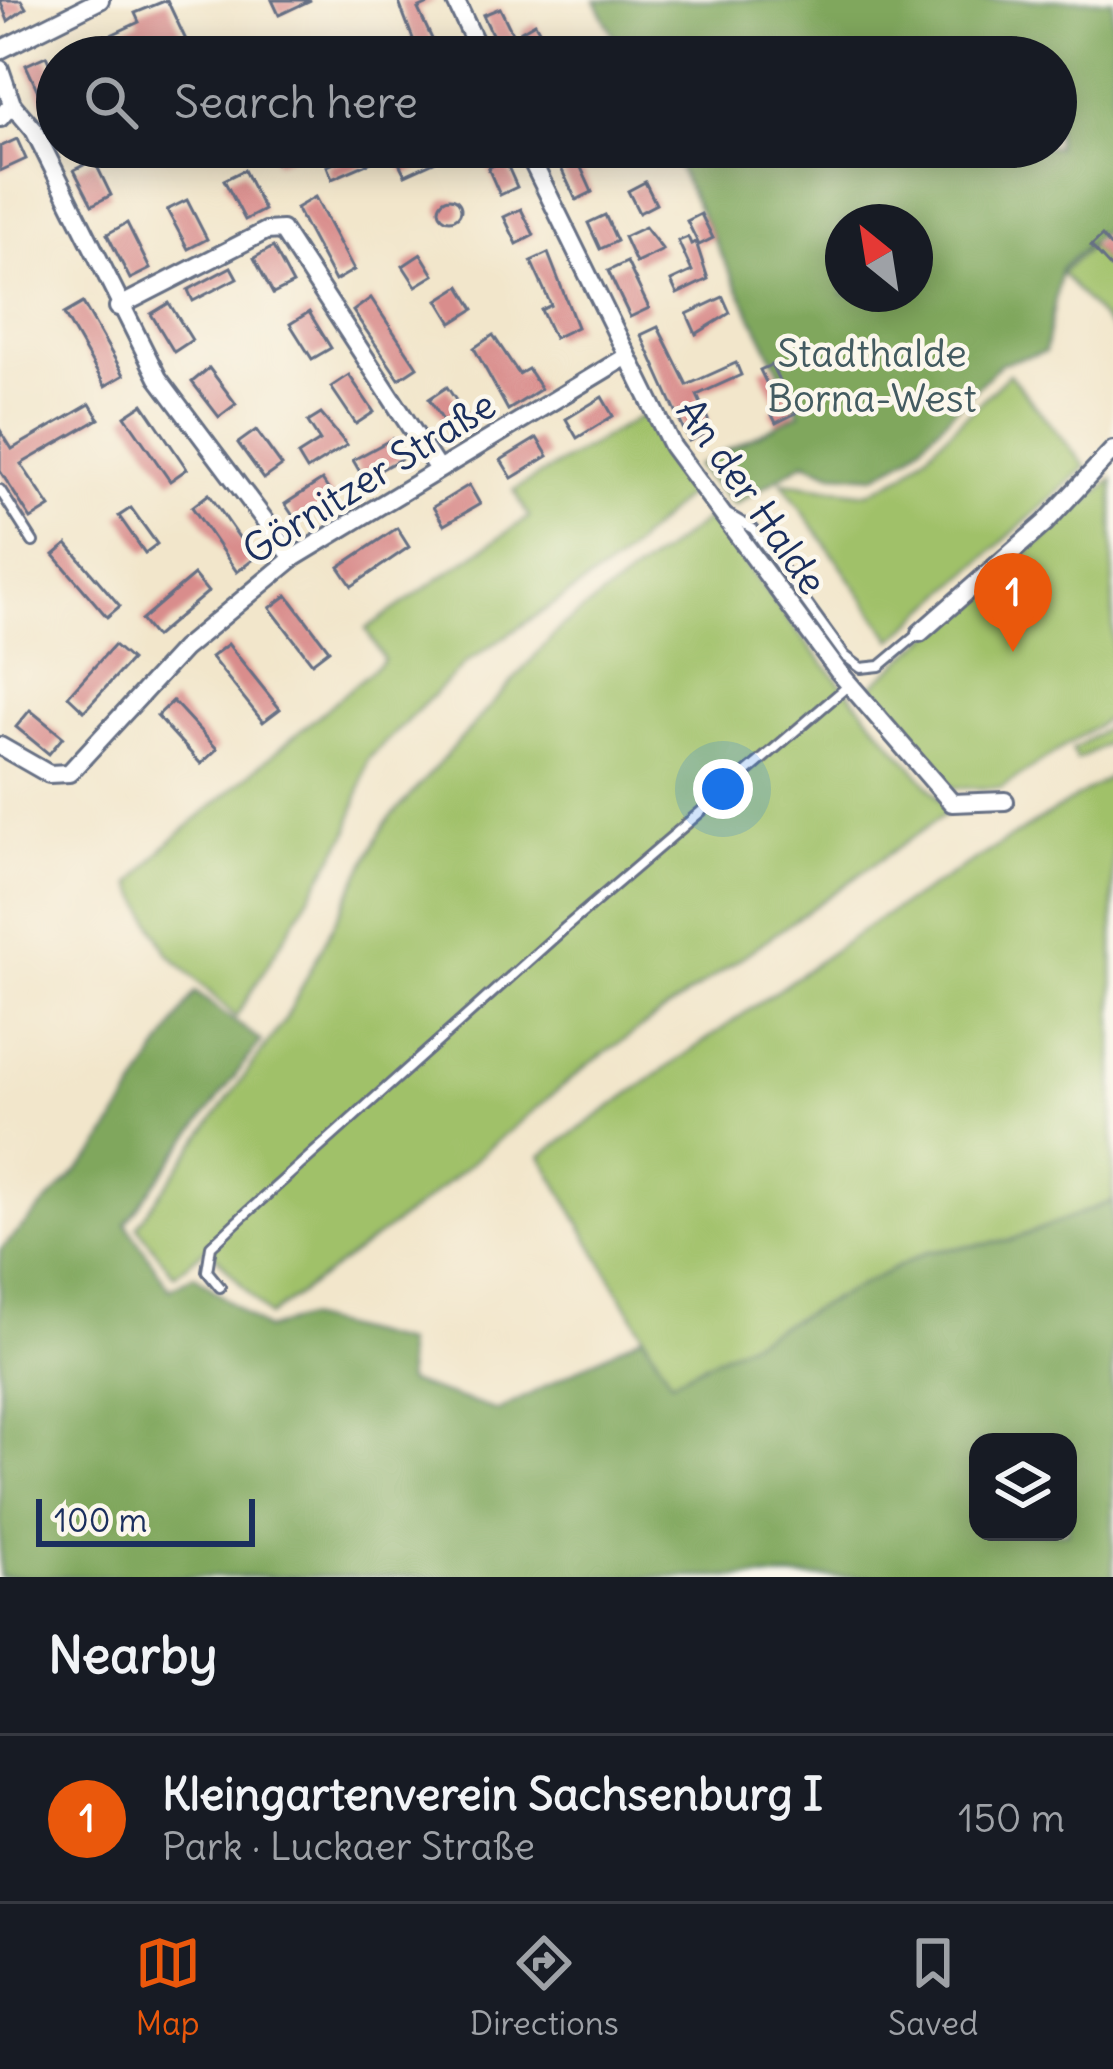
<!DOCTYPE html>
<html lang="en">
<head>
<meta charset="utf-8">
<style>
  :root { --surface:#171b24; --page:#20242c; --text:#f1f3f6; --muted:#9ea1a6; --line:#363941; --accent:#ea580c }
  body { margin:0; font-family:Delius,sans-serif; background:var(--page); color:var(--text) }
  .controls { position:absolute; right:36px; bottom:36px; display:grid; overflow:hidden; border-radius:24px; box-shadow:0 6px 30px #0003 }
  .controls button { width:108px; height:108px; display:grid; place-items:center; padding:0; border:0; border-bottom:3px solid var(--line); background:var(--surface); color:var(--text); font:60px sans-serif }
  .compass { position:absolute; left:825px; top:204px; width:108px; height:108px; border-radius:50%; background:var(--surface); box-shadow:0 6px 30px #0003; rotate:330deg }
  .scale { position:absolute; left:36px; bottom:30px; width:219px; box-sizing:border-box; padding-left:12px; border:6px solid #1b2f5e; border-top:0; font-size:33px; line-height:42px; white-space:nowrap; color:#1b2f5e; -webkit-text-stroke:9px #fbf7ec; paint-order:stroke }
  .you { position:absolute; left:723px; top:789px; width:42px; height:42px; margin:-30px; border:9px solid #fff; border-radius:50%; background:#1a73e8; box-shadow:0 0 0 18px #1a73e833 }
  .badge { display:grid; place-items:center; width:78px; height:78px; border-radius:50%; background:var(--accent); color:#fff; font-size:39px; font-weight:700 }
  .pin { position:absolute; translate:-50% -99px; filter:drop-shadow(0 3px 6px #0008) }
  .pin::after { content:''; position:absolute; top:63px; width:42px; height:36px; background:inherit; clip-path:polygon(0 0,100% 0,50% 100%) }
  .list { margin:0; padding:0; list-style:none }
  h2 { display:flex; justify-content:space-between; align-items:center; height:156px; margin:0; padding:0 48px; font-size:51px }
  h2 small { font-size:39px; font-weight:400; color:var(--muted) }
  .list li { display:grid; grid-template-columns:78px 1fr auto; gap:36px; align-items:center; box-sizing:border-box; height:168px; padding:0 48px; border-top:3px solid var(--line) }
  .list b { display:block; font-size:45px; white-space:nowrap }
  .list p { margin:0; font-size:39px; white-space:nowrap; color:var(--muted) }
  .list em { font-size:39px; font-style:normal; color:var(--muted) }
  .icon { flex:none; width:66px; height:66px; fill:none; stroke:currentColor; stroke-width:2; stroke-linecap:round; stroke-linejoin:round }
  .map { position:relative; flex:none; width:1113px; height:1577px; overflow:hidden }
  .search { position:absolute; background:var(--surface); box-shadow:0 6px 30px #0003; left:36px; right:36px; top:36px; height:132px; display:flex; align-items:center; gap:30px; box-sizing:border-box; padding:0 42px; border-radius:66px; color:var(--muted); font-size:45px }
  .sheet { height:324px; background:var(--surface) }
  nav { display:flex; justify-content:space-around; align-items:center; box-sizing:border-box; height:168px; border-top:3px solid var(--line); background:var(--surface); font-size:33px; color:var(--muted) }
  nav a { display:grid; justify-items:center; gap:6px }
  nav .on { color:var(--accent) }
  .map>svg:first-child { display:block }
  .green { fill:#a0c169; stroke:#5e7864; stroke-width:3 }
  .forest { fill:#80a75d; stroke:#4e6b5e; stroke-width:3; fill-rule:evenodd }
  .building { fill:#d98d8c }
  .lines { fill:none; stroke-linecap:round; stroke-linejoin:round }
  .service-casing { stroke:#666f84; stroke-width:14 }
  .minor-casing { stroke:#666f84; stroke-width:22 }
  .service { stroke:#fff; stroke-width:8 }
  .minor { stroke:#fff; stroke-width:16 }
  .labels { text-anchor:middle; stroke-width:9; stroke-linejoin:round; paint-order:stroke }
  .park-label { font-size:39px; fill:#435b61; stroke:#fbf7ec }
  .street-label { font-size:39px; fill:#1b2f5e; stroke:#fbf7ec }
</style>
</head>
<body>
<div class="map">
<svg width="1113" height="1577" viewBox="0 0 1113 1577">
  <rect width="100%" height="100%" fill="#fbf7ec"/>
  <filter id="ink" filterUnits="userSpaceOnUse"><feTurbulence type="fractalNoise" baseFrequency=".00833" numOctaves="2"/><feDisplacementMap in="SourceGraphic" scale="24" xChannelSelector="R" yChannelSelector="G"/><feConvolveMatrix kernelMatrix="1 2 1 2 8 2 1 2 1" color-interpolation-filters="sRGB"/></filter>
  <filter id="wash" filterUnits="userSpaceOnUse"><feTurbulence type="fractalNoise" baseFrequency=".004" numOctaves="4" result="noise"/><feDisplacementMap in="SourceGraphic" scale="48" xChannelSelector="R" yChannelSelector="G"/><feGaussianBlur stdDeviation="2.7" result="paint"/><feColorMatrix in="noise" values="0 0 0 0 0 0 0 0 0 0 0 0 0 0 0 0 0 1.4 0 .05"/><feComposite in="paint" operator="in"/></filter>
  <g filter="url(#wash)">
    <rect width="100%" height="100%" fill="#f2e6cb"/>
    <g class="green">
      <path d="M1091,246l22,24v61l-52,-58z"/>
      <path d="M1009,374l77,93 -193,173 -111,-158 86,11 37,-19z"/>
      <path d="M643,415l47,77 -73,70 -150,100 -99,97 -20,74 -112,184 -69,-65 -35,-68 33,-38 219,-186 -18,-31 163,-112 -15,-27z"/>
      <path d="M1113,479v236l-112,73h-49l-85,-98z"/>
      <path d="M710,517l94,123 146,171 -365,256 -157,132 -159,117 -61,-69 -34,28 -37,-49 149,-208 99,-194 176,-197z"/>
      <path d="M1113,723v17l-36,20 -5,-10z"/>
      <path d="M1113,775v426l-104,40 -82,11 -256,130 -130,-226 335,-235z"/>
    </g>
    <g class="forest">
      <path d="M595,0h518v241l-11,-9 -41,37 -16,83 -44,11 -92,93 -34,20 -42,-3 -28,-11 -71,43 -38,-39 104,-53 -132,-266h388v-90h-432zM843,222h72v72h-72z"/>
      <path d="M195,992l66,49 -135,182 44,66 24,-14 71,54 40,-11 99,25 3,39 91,29 145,-76 28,46 256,-129 82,-11 104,-40v376h-1113v-327l97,-99zM978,1442h90v90h-90z"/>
    </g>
    <g id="blocks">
      <g class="building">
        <path d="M0,0h21l5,8 -18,13z"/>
        <path d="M167,0l27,57h-27l-8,-18 -40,18 -10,-21 30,-14 -4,-9z"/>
        <path d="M272,0h39l-32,15z"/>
        <path d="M398,0h39l-19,9 21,45 -19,3z"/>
        <path d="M500,8l16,33 -17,8 -16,-34z"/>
        <path d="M535,23l19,34h-19l-14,-26z"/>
        <path d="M46,56l11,24v53l-31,-68z"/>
        <path d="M17,139l9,20 -26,12v-24z"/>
        <path d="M270,147h43l-37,16z"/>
        <path d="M372,147h7l4,10 -51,22 -5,-13z"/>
        <path d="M432,147l6,13 -33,15 -7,-14z"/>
        <path d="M551,147h62l-34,16 13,29 -16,8z"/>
        <path d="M94,160l17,35 -19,10 -18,-35z"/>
        <path d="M505,160l12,27 -17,8 -12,-27z"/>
        <path d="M244,170l20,40 -19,10 -21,-40z"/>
        <path d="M645,182l11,22 -17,9 -11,-22z"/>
        <path d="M315,197l39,73 -19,11 -39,-73z"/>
        <circle cx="450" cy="209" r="11"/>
        <path d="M187,200l20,39 -19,10 -21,-39z"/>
        <path d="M521,209l13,26 -17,9 -13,-27z"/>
        <path d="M701,214l12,24 -14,7 -12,-24z"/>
        <path d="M605,215l12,26 -17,8 -12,-26z"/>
        <path d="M127,223l23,46 -20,10 -23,-45z"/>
        <path d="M645,227l18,23 -27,13 -12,-26z"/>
        <path d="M1102,236l11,13v21l-22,-24z"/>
        <path d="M688,237l3,7 5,-2 12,37 -31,15 -6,-13 21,-10 -14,-30z"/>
        <path d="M273,247l20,37 -20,10 -19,-36z"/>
        <path d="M548,253l29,74 -23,11 -13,-28 10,-5 -20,-44z"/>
        <path d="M421,254l13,21 -18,11 -13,-20z"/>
        <path d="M627,262l22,46 -19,9 -22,-46z"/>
        <path d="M231,267l6,11 -44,23 -5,-11z"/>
        <path d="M460,286l14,23 -22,14 -14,-23z"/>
        <path d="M723,297l7,16 -34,21 -9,-20z"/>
        <path d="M371,298l46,69 -18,12 -46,-68z"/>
        <path d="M83,303l41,72 -19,11 -41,-72z"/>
        <path d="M169,303l23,37 -18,12 -23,-38z"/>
        <path d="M309,312l22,36 -19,11 -22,-35z"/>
        <path d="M658,327l29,58 49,-22 5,12 -44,20 12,27 -8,4 3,8 -15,7 -48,-106z"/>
        <path d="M493,335l26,39 9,-5 13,20 -33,21 -34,-62z"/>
        <path d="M771,365l25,48 -20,10 -6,-12 8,-4 -18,-37z"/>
        <path d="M209,368l27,36 -17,13 -27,-35z"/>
        <path d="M349,375l25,37 -18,12 -25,-37z"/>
        <path d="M447,387l25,37 -19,12 -24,-37z"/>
        <path d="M602,397l11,19 -36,22 -11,-19z"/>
        <path d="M90,404l9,15 -78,45 29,43 -19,12 -31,-48v-41l12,19z"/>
        <path d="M143,404l44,65 -17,12 -45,-65z"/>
        <path d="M321,414l26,31 -40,25 -9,-15 22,-14 -12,-19z"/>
        <path d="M256,430l26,36 -18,13 -26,-36z"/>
        <path d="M537,438l11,18 -36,22 -11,-18z"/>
        <path d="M392,439l10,19 -38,21 -11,-19z"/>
        <path d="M322,480l12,18 -37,24 -12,-18z"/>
        <path d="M469,485l11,19 -36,21 -11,-18z"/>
        <path d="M209,494l45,65 -17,13 -45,-65z"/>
        <path d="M131,508l26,36 -12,9 -26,-37z"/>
        <path d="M397,528l12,19 -57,39 -13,-19z"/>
        <path d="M67,544l53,62 -13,11 -53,-62z"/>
        <path d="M194,575l14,17 -53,45 -14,-17z"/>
        <path d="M287,595l42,55 -17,13 -42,-55z"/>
        <path d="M228,644l52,65 -17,13 -52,-65z"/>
        <path d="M114,645l17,15 -47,51 -16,-15z"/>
        <path d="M173,701l44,48 -16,15 -44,-48z"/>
        <path d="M30,710l33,27 -14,17 -33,-27z"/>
      </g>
    </g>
  </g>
  <g filter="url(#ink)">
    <use href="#blocks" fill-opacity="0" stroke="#666f84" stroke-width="3"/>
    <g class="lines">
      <defs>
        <g id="service">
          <path d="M0,490l33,52"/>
          <path d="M729,515l24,14 92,127 16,12 19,-2 38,-32"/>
          <path d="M220,1287l-13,-16 4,-25 31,-29 324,-290 283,-242"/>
        </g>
        <g id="minor">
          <path d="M455,0l27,57"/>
          <path d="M0,50l100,-50"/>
          <path d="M0,69l12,35 22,26 124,248 135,180"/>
          <path d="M0,118l12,-14"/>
          <path d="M525,147l147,299 166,225 114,132 53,-2"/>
          <path d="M118,307l148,-76 16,-1 155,238"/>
          <path d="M920,633l125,-110 68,-73"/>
          <path d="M0,746l49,28 20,-1 114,-124 110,-91 331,-200"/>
        </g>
      </defs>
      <use href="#service" class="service-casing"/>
      <use href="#minor" class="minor-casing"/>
      <use href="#service" class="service"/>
      <use href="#minor" class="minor"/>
    </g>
  </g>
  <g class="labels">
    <g class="park-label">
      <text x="872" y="367">Stadthalde<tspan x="872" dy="45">Borna-West</tspan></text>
    </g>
    <g class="street-label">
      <text transform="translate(369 477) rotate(-32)" y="14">Görnitzer Straße</text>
      <text transform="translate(752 496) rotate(55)" y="14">An der Halde</text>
    </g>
  </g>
</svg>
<div class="controls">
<button><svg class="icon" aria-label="layers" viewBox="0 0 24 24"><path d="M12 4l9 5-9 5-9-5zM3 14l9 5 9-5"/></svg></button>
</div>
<svg class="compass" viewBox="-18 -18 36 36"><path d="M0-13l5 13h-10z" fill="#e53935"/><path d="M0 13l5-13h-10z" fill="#9ea1a6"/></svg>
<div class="scale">100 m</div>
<div class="you"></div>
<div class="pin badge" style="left:1013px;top:652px">1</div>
<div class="search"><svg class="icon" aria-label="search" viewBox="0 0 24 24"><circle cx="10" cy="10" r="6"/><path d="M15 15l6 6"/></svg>Search here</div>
</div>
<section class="sheet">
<h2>Nearby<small></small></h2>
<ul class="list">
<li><span class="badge">1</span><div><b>Kleingartenverein Sachsenburg I</b><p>Park · Luckaer Straße</p></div><em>150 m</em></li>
</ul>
</section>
<nav>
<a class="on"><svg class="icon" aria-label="map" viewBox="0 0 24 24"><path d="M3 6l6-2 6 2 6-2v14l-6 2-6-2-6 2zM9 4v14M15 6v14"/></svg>Map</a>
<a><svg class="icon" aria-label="directions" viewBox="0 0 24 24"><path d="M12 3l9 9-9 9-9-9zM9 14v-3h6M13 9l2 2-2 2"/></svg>Directions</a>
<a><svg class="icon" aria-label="saved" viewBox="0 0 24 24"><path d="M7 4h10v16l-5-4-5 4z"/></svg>Saved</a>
</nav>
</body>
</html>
